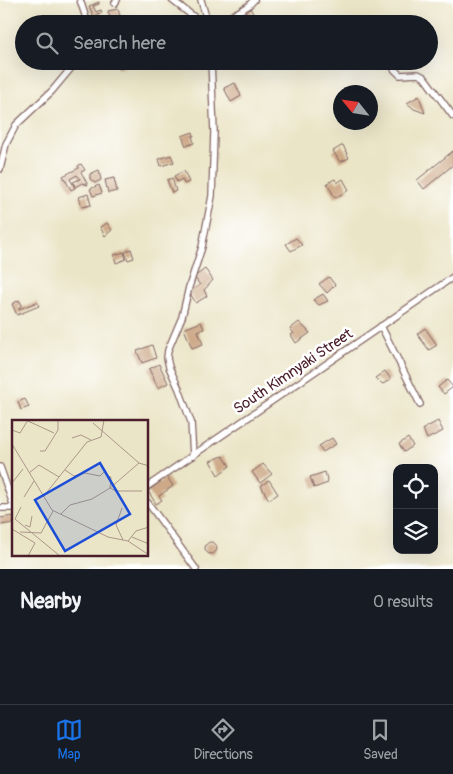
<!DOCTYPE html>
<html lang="en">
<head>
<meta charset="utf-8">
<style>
  :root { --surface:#171b24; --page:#20242c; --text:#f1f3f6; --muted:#9ea1a6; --line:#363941; --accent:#1a73e8 }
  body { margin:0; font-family:Pangolin,sans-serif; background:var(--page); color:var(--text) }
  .controls { position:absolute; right:15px; bottom:15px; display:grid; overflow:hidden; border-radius:10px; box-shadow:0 5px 20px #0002 }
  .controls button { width:45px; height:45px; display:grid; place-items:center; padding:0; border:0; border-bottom:1px solid var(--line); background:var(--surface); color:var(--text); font:25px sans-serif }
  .compass { position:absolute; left:333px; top:85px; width:45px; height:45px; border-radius:50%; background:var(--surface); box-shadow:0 5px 20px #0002; rotate:300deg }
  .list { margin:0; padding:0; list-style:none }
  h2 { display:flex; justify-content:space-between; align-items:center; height:65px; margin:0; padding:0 20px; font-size:21px }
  h2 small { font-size:16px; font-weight:400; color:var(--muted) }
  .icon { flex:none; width:28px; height:28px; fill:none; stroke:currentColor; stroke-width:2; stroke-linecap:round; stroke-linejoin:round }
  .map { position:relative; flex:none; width:453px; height:569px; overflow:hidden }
  .search { position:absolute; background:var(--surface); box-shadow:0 5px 20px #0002; left:15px; right:15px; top:15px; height:55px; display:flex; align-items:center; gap:12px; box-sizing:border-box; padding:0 18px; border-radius:28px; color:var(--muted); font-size:19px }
  .sheet { height:135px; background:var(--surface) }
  nav { display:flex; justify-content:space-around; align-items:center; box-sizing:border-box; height:70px; border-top:1px solid var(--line); background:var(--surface); font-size:14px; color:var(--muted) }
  nav a { display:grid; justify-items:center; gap:2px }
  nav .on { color:var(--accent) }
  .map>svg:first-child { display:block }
  .building { fill:#cda988 }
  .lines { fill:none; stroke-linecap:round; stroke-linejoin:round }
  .minor-casing { stroke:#826462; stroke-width:8 }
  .minor { stroke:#fff; stroke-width:5.5 }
  .labels { text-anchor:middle; stroke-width:5; stroke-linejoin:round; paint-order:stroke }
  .street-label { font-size:15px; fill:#4a1f2b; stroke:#fff }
  .inset-road { fill:none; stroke:#ab9689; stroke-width:1 }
  .view { fill:#1d4ed8; fill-opacity:0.15; stroke:#1d4ed8; stroke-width:2.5 }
  .inset-edge { fill:none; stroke:#4a1f2b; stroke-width:2.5 }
</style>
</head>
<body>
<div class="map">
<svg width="453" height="569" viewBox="0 0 453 569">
  <rect width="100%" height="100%" fill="#fff"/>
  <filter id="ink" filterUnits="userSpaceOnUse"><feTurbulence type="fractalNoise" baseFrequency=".02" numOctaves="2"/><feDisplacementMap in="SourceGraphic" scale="10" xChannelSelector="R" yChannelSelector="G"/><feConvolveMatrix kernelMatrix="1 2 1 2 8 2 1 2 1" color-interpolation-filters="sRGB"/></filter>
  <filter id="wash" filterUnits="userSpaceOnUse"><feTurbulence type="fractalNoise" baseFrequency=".0096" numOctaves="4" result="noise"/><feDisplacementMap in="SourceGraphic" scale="20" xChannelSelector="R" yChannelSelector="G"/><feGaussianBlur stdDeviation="1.12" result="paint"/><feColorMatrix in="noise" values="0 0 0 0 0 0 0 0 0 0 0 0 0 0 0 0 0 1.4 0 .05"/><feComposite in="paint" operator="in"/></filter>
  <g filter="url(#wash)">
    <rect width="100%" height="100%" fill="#ebe5c7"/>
    <g id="blocks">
      <g class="building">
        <path d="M99,2v2l-6,2 3,6 5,-2 1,3 -5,1 1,5 -3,1 -6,-14z"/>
        <path d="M250,8l6,11 -10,5 -6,-10z"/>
        <path d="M118,9l4,14 -10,1 -4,-13z"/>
        <path d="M120,61h8l2,3 -11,5 -3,-6z"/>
        <path d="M235,83l6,13 -10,6 -7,-14z"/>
        <path d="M419,96l6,17 -11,-4 -7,-6z"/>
        <path d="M193,132l1,4h-2l2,7 -8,3 -4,-10z"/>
        <path d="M343,145l6,13 -9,4 -7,-11z"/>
        <path d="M453,151v14l-29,24 -7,-9z"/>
        <path d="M171,155l3,7 -13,4 -2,-7z"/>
        <path d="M81,164l4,6 -4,2 7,13 -6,-2 -7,4 -2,-5 7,-3 -3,-4 -7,4 5,9 -4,2 -8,-14 16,-8 -1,-2z"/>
        <path d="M99,170l2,10 -6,3 -5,-4v-5z"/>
        <path d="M184,171l5,11 -5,2 -2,-5 -5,3 -3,-6z"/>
        <path d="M114,178l3,13 -9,2 -3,-13z"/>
        <path d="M172,178l4,13 -4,2 -5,-13z"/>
        <path d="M335,179l2,4 6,-4 6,11 -14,8 -8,-15z"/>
        <path d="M99,185l3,8 -9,3 -3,-7z"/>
        <path d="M88,194l3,11 -9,2 -3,-10z"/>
        <path d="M107,223l5,7 -7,6 -5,-9z"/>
        <path d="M296,238l6,7 -11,6 -5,-7z"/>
        <path d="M131,249l3,9 -6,2 -3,-8z"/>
        <path d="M124,252l2,7 -10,4 -2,-8z"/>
        <path d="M205,269l8,11 -9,10 3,6 -11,7 -7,-11 11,-7 -6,-8z"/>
        <path d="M329,277l6,8 -8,8 -8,-9z"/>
        <path d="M323,294l5,7 -9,4 -6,-5z"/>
        <path d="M19,300l3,5 -3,2v2l18,-7 2,4 -22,9 -5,-11z"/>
        <path d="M201,322l3,7 -6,2 5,13 -11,4 -8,-19z"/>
        <path d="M299,322l11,11 -14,10 -5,-8 3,-2 -4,-4z"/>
        <path d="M425,328l12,17 -8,5 -12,-16z"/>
        <path d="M152,345l4,13 -14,5 -5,-12z"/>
        <path d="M159,364l9,19 -10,5 -9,-19z"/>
        <path d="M385,371l6,8 -8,5 -8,-6z"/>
        <path d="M447,380l6,7 -9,7 -6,-7z"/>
        <path d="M25,399l4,8 -8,3 -3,-8z"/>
        <path d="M438,421l5,10 -16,8 -4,-10z"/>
        <path d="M332,438l4,6 -13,8 -4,-6z"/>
        <path d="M408,438l5,8 -9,6 -5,-8z"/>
        <path d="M223,456l7,10 -12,9 -8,-14z"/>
        <path d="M263,464l9,10 -12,9 -8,-11z"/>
        <path d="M325,472l3,11 -14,5 -4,-11z"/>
        <path d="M167,477l6,9 -14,10 3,4 -6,4 -8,-13z"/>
        <path d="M269,480l9,14 -9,6 -8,-14z"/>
        <path d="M14,516v7l-14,2v-7z"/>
        <circle cx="211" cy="548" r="6"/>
      </g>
    </g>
  </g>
  <g filter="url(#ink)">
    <use href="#blocks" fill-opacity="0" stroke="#826462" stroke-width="1"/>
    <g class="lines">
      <defs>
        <g id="minor">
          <path d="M80,0l8,24"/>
          <path d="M172,0l31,24"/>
          <path d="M201,0l7,24"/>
          <path d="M115,3l2,-3"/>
          <path d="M218,24l30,-18 6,-6"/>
          <path d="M392,61l2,8 6,6 18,-1 6,3 29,39"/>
          <path d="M0,169l6,-25 10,-19 36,-34 25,-30"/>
          <path d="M381,326l39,78"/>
          <path d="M193,456l-2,-34 -12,-33 -10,-22 -2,-9 1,-8 14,-33 7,-30 13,-40 10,-51 2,-64 -3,-71"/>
          <path d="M0,467l14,40"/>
          <path d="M148,486l305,-209"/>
          <path d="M148,503l48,66"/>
          <path d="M0,508h14"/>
        </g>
      </defs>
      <use href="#minor" class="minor-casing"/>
      <use href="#minor" class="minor"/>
    </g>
  </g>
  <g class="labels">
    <g class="street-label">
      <text transform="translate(293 371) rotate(-34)" y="5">South Kimnyaki Street</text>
    </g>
  </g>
  <g transform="translate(12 420)">
    <rect width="136" height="136" fill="#ebe5c7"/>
    <path class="inset-road" d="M16,1l26,12M81,3l46,40 10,3M0,10l8,3 8,-13M60,18l9,-3 10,5M0,24l40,66 56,27 20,4 21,14M28,31h5l13,-21v-10M53,50l9,6 11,-3 15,3 6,-6M17,53l10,-8 20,12M95,56l4,1 -1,11 6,3h26M0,63l11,-14M12,77l10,-16M31,77l44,-55 14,-5 3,-17M9,87l-6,12 45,37M110,88l-6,17 7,15M49,94l9,-9 22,-6 18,-11 29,-25M13,105l5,2 2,-11M0,109l23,14 -7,13M8,112l21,1 12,-22M120,117l17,7M116,121l8,-10 13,-4"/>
    <path class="view" d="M88,43l30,51 -65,37 -30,-51z"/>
    <rect width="136" height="136" class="inset-edge"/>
  </g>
</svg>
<div class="controls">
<button><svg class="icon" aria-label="locate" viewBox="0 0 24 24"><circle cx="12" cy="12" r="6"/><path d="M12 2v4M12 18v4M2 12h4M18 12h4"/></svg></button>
<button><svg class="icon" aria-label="layers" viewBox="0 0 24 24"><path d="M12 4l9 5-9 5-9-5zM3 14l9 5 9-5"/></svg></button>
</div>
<svg class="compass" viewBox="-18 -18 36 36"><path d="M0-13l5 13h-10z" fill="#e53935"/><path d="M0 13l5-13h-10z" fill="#9ea1a6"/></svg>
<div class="search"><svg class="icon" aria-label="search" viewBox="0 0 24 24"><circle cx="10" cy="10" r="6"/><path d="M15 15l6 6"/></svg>Search here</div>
</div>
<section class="sheet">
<h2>Nearby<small>0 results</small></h2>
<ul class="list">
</ul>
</section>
<nav>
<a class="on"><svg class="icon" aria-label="map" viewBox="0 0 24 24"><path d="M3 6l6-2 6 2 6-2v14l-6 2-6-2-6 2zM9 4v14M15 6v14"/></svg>Map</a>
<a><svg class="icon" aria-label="directions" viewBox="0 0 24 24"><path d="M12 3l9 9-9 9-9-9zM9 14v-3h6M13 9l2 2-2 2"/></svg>Directions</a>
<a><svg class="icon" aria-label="saved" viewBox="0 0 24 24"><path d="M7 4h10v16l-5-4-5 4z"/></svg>Saved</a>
</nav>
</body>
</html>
